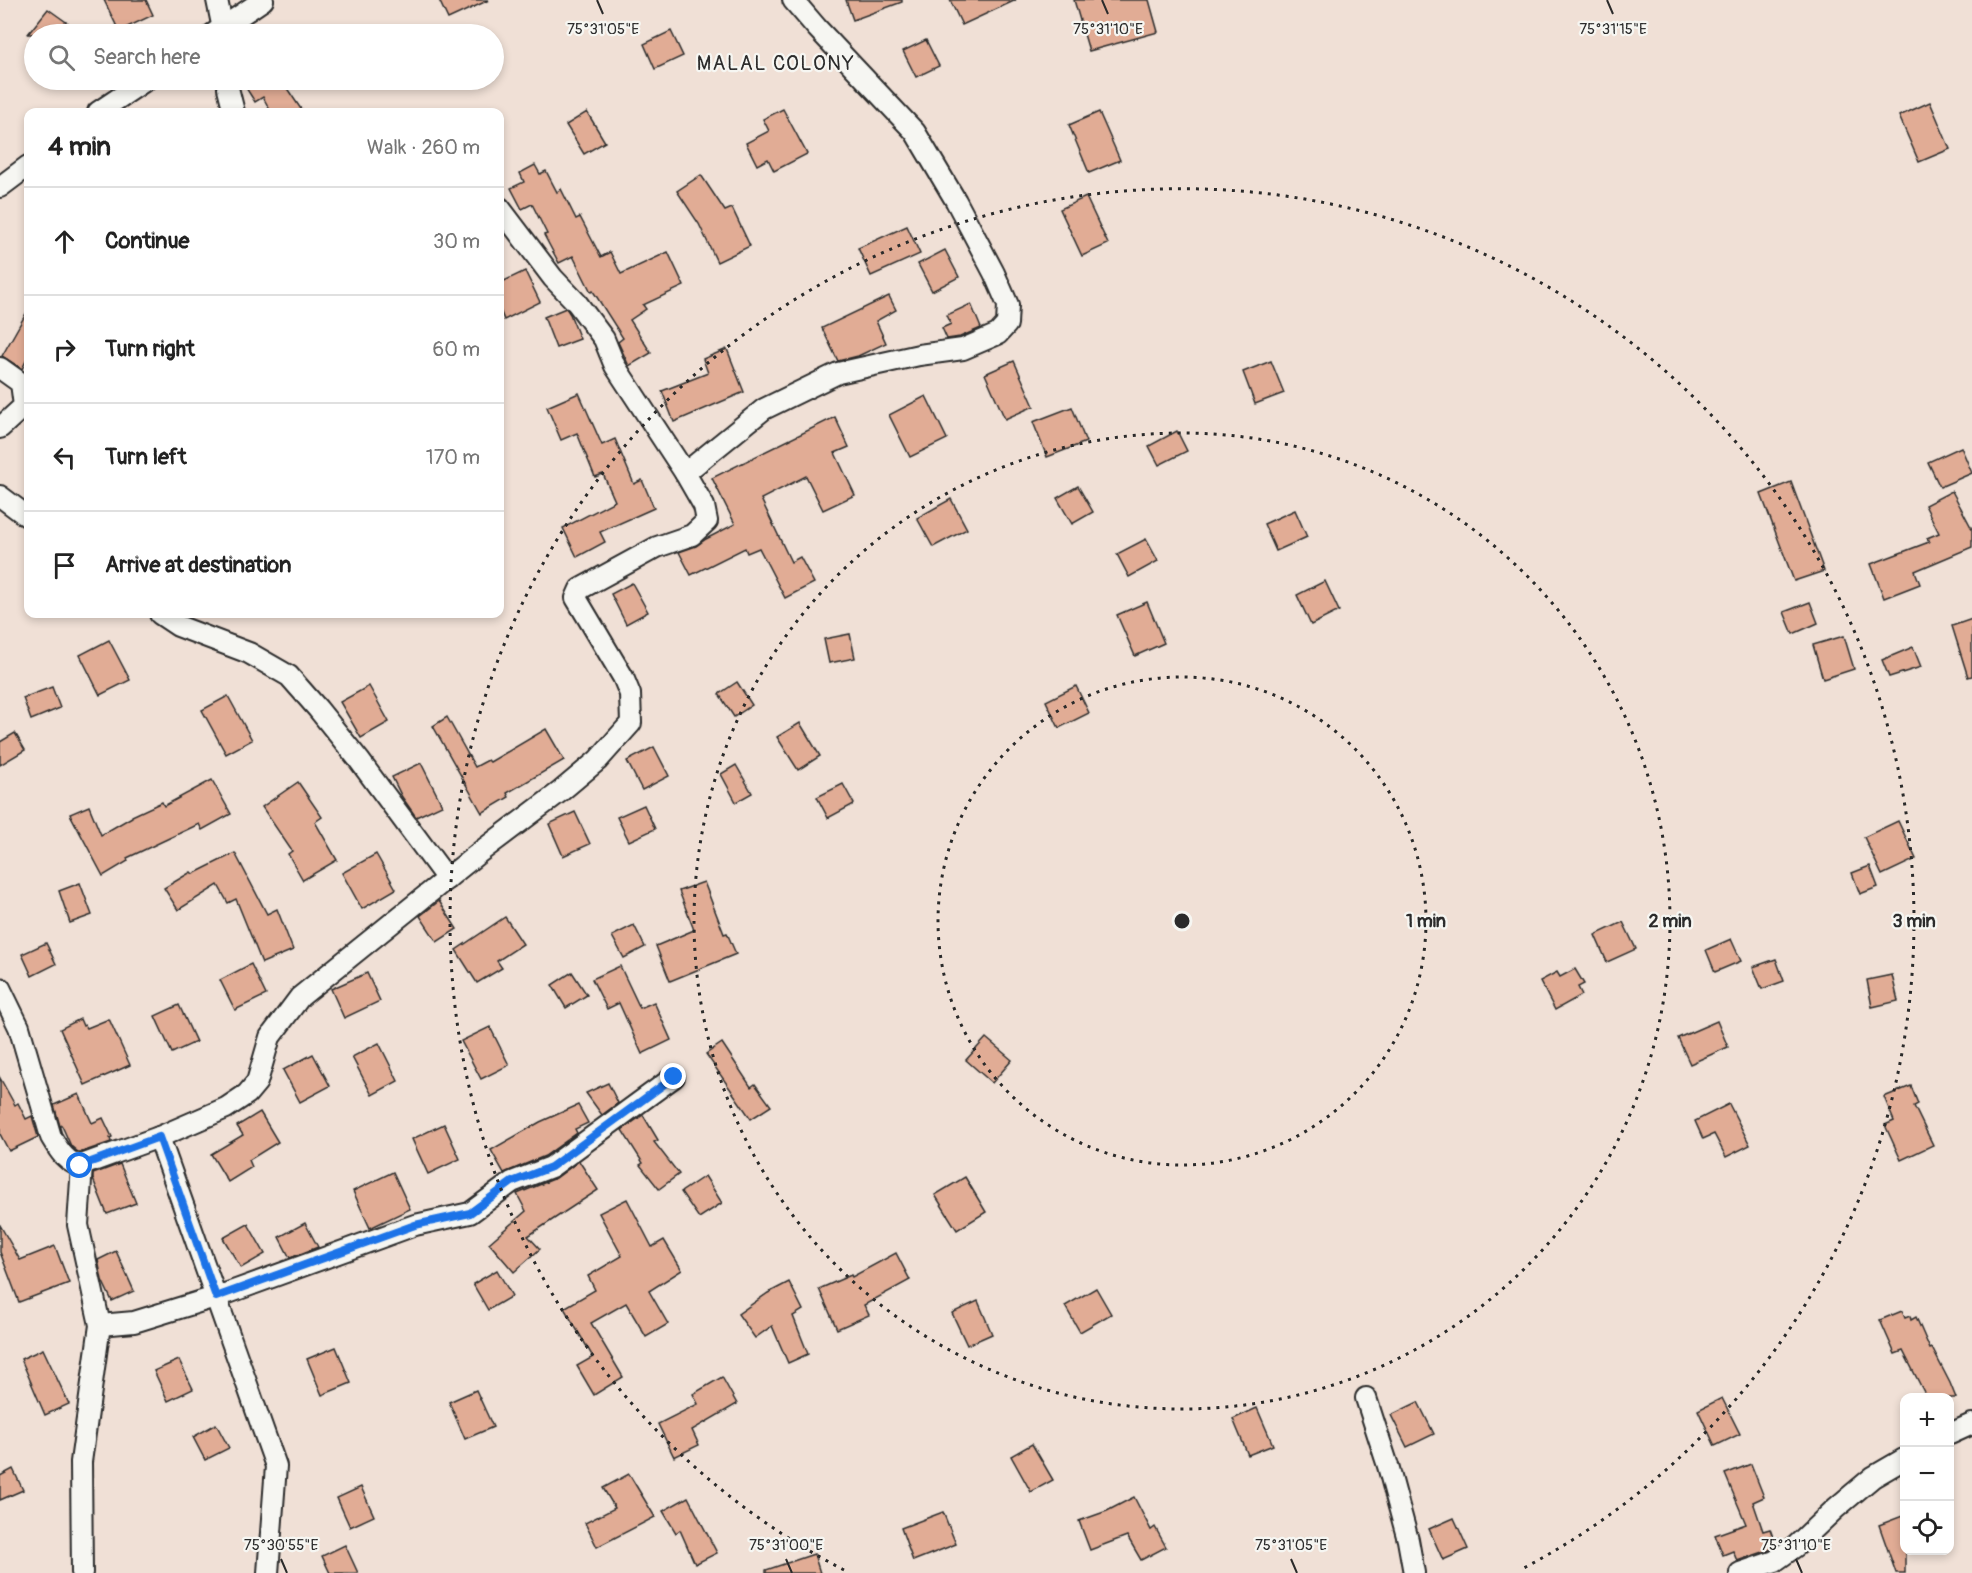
<!DOCTYPE html>
<html lang="en">
<head>
<meta charset="utf-8">
<style>
  :root { --surface:#fff; --page:#f2f2f2; --text:#222; --muted:#767676; --line:#e0e0e0 }
  body { margin:0; font-family:Pangolin,sans-serif; background:var(--page); color:var(--text) }
  .controls { position:absolute; right:18px; bottom:18px; display:grid; overflow:hidden; border-radius:12px; box-shadow:0 3px 9px #0003 }
  .controls button { width:54px; height:54px; display:grid; place-items:center; padding:0; border:0; border-bottom:2px solid var(--line); background:var(--surface); color:var(--text); font:30px sans-serif }
  .stop { position:absolute; width:18px; height:18px; margin:-14px; border:4px solid #1a73e8; border-radius:50%; background:#fff }
  .stop.end { background:#1a73e8; border-color:#fff; box-shadow:0 2px 6px #0008 }
  .list { margin:0; padding:0; list-style:none }
  h2 { display:flex; justify-content:space-between; align-items:center; height:78px; margin:0; padding:0 24px; font-size:26px }
  h2 small { font-size:20px; font-weight:400; color:var(--muted) }
  .list li { display:grid; grid-template-columns:39px 1fr auto; gap:18px; align-items:center; box-sizing:border-box; height:108px; padding:0 24px; border-top:2px solid var(--line) }
  .list b { display:block; font-size:22px; white-space:nowrap }
  .list em { font-size:20px; font-style:normal; color:var(--muted) }
  .icon { flex:none; width:33px; height:33px; fill:none; stroke:currentColor; stroke-width:2; stroke-linecap:round; stroke-linejoin:round }
  .map { position:relative; flex:none; width:1972px; height:1573px; overflow:hidden }
  .search { position:absolute; background:var(--surface); box-shadow:0 3px 9px #0003; left:24px; top:24px; width:480px; height:66px; display:flex; align-items:center; gap:15px; box-sizing:border-box; padding:0 21px; border-radius:33px; color:var(--muted); font-size:22px }
  .panel { position:absolute; background:var(--surface); box-shadow:0 3px 9px #0003; left:24px; top:108px; width:480px; height:510px; border-radius:12px }
  .map>svg:first-child { display:block }
  .building { fill:#e1ac95; stroke:#2b2b2b; stroke-width:1.5 }
  .lines { fill:none; stroke-linecap:round; stroke-linejoin:round }
  .street-casing { stroke:#2b2b2b; stroke-width:24 }
  .street { stroke:#f6f6f2; stroke-width:20 }
  .route { stroke:#1a73e8; stroke-width:8 }
  .ticks { fill:none; stroke:#2b2b2b; stroke-width:2 }
  .ring { fill:none; stroke:#2b2b2b; stroke-width:3; stroke-dasharray:3 6 }
  .labels { text-anchor:middle; stroke-width:4.5; stroke-linejoin:round; paint-order:stroke }
  .neighbourhood-label { font-size:20px; letter-spacing:1.5px; fill:#2b2b2b; stroke:#f6f6f2 }
  .ticks-label { font-size:15px; text-anchor:middle; fill:#2b2b2b; stroke:#f6f6f2; stroke-width:4.5; stroke-linejoin:round; paint-order:stroke }
  .centre { fill:#2b2b2b; stroke:#f6f6f2; stroke-width:3 }
  .ring-label { font-size:18px; text-anchor:middle; font-weight:bold; fill:#2b2b2b; stroke:#f6f6f2; stroke-width:4.5; stroke-linejoin:round; paint-order:stroke }
</style>
</head>
<body>
<div class="map">
<svg width="1972" height="1573" viewBox="0 0 1972 1573">
  <rect width="100%" height="100%" fill="#f0e0d6"/>
  <filter id="ink" filterUnits="userSpaceOnUse"><feTurbulence type="fractalNoise" baseFrequency=".0167" numOctaves="2"/><feDisplacementMap in="SourceGraphic" scale="12" xChannelSelector="R" yChannelSelector="G"/><feConvolveMatrix kernelMatrix="1 2 1 2 8 2 1 2 1" color-interpolation-filters="sRGB"/></filter>
  <g filter="url(#ink)">
    <g class="building">
      <path d="M104,0h42l7,15 -34,16z"/>
      <path d="M439,0h50l-41,19z"/>
      <path d="M846,0h56v2l-49,18z"/>
      <path d="M950,0h66l-54,25z"/>
      <path d="M1074,0h75l9,32 -69,19z"/>
      <path d="M48,9l35,25h-55z"/>
      <path d="M671,31l12,25 -28,13 -11,-25z"/>
      <path d="M926,40l13,26 -23,11 -13,-26z"/>
      <path d="M241,80h50l-7,4 19,28h-32l-8,-15 -8,5z"/>
      <path d="M1930,102l20,47 -31,13 -20,-46z"/>
      <path d="M783,109l24,45 -33,17 -6,-12 -11,6 -11,-22 23,-12 -6,-12z"/>
      <path d="M587,112l18,30 -21,12 -18,-29z"/>
      <path d="M1099,112l21,48 -31,13 -20,-48z"/>
      <path d="M535,165l5,9 6,-3 11,21 4,-3 15,30 4,-2 21,40 9,-5 11,22 47,-22 16,34 -41,19 3,4 -16,11 21,33 -22,13 -11,-24 5,-4 -30,-47 -2,1 -18,-36 -14,7 -15,-28 3,-1 -15,-30 -10,5 -11,-21 13,-6 -4,-9z"/>
      <path d="M701,175l24,36 7,-3 18,38 -33,16 -18,-38 -22,-33z"/>
      <path d="M1086,197l22,47 -26,12 -22,-47z"/>
      <path d="M907,226l13,28 -49,22 -13,-28z"/>
      <path d="M945,250l14,27 -27,14 -14,-27z"/>
      <path d="M525,271l15,31 -36,18 -4,-10v-27z"/>
      <path d="M889,296l7,14 -20,11 10,22 -28,13 -20,5 -16,-33z"/>
      <path d="M971,304l10,24 -21,9 -13,2 -5,-11 9,-4 -4,-9z"/>
      <path d="M566,308l4,6 10,25 -24,9 -12,-31z"/>
      <path d="M28,310v47l-6,12 -20,-13z"/>
      <path d="M727,349l17,43 -70,30 -12,-31 46,-18 -5,-14z"/>
      <path d="M1014,361l20,45 -29,13 -20,-45z"/>
      <path d="M1271,361l13,32 -29,11 -12,-32z"/>
      <path d="M579,393l23,52 13,-6 19,45 8,-4 12,28 -54,24 5,10 -28,15 -14,-29 52,-27 -12,-27 -8,3 -18,-44 -16,7 -14,-33z"/>
      <path d="M926,396l21,43 -37,18 -21,-42z"/>
      <path d="M1072,407l14,35 -39,15 -14,-35z"/>
      <path d="M835,417l14,30 -14,6 20,42 -32,15 -17,-34 -45,23 30,63 9,-5 14,26 -29,15 -26,-50 -12,5 -2,-5 -54,27 -12,-23 17,-6 10,-7 29,-15 -23,-46z"/>
      <path d="M1177,431l10,20 -28,14 -10,-19z"/>
      <path d="M1961,447l11,26 -32,14 -12,-25z"/>
      <path d="M1791,482l33,89 -30,10 -33,-87z"/>
      <path d="M1078,486l15,26 -21,12 -15,-26z"/>
      <path d="M1952,491l20,38v18l-57,24 5,13 -36,14 -13,-34 58,-22 -2,-4 12,-5 -14,-28z"/>
      <path d="M951,499l16,30 -34,18 -16,-29z"/>
      <path d="M1295,510l12,27 -31,14 -12,-27z"/>
      <path d="M1146,539l12,22 -29,16 -12,-23z"/>
      <path d="M1325,581l14,30 -28,14 -14,-30z"/>
      <path d="M632,583l16,29 -22,12 -15,-30z"/>
      <path d="M1147,602l17,41 -29,13 -18,-41z"/>
      <path d="M1810,602l8,21 -25,11 -9,-22z"/>
      <path d="M1972,619v57l-4,1 -16,-51z"/>
      <path d="M850,634l5,24 -26,5 -5,-24z"/>
      <path d="M1844,636l10,33 -31,10 -10,-34z"/>
      <path d="M109,640l21,40 -30,15 -20,-40z"/>
      <path d="M1913,647l8,20 -32,10 -7,-17z"/>
      <path d="M737,682l15,23 -18,12 -15,-23z"/>
      <path d="M369,686l20,36 -28,16 -21,-36z"/>
      <path d="M1076,686l13,27 -30,15 -13,-27z"/>
      <path d="M52,687l8,21 -29,12 -8,-22z"/>
      <path d="M228,696l24,44 -26,14 -24,-44z"/>
      <path d="M447,717l28,50 13,-7 2,2 56,-33 18,31 -57,33 2,4 -27,16 -49,-87z"/>
      <path d="M800,723l20,33 -22,14 -21,-33z"/>
      <path d="M15,733l10,17 -25,15v-23z"/>
      <path d="M654,747l15,29 -27,14 -15,-29z"/>
      <path d="M421,763l21,42 -26,12 -14,-20 -10,-20z"/>
      <path d="M736,765l16,28 -16,9 -15,-28z"/>
      <path d="M212,780l19,34 -29,16 -3,-6 -72,34 1,3 -25,15 -33,-62 19,-8 12,29 31,-18v-1l30,-14 2,4z"/>
      <path d="M298,782l24,35 -7,5 22,38 -34,20 -15,-26 4,-3 -30,-44z"/>
      <path d="M843,784l11,20 -26,14 -11,-21z"/>
      <path d="M644,805l11,24 -26,12 -12,-24z"/>
      <path d="M575,812l15,32 -27,12 -14,-32z"/>
      <path d="M1898,821l18,38 -34,16 -18,-38z"/>
      <path d="M235,853l32,61 10,-5 16,41 -31,13 -26,-64 -8,4 -10,-18 -40,25 -14,-22 27,-16 2,2z"/>
      <path d="M376,854l20,35 -34,20 -20,-36z"/>
      <path d="M1870,866l8,21 -18,7 -8,-21z"/>
      <path d="M704,882l20,52 3,-1 9,21 -66,27 -14,-35 38,-16 -15,-39z"/>
      <path d="M80,883l12,32 -22,8 -11,-32z"/>
      <path d="M439,901l18,28 -20,13 -17,-26z"/>
      <path d="M505,917l18,27 -26,17 5,7 -25,15 -21,-33z"/>
      <path d="M1623,922l13,27 -29,13 -12,-27z"/>
      <path d="M634,925l11,22 -21,11 -12,-22z"/>
      <path d="M1731,939l10,22 -26,11 -9,-22z"/>
      <path d="M46,943l10,21 -24,12 -10,-22z"/>
      <path d="M1776,959l8,22 -22,8 -9,-22z"/>
      <path d="M251,964l15,31 -31,15 -15,-30z"/>
      <path d="M620,966l20,42 14,-6 17,38 -29,14 -23,-51 -12,6 -15,-30z"/>
      <path d="M1575,969l9,15 -6,3 4,8 -27,15 -15,-29 17,-9 3,5z"/>
      <path d="M572,972l15,23 -21,13 -14,-23z"/>
      <path d="M367,973l13,28 -36,17 -13,-29z"/>
      <path d="M1892,975l6,26 -26,6 -5,-27z"/>
      <path d="M179,1005l17,37 -24,11 -17,-37z"/>
      <path d="M80,1019l3,7 2,-1 2,3 22,-9 21,46 -45,20 -25,-56z"/>
      <path d="M1717,1021l11,26 -38,17 -12,-26z"/>
      <path d="M490,1027l19,38 -28,14 -20,-38z"/>
      <path d="M986,1038l26,22 -20,23 -26,-23z"/>
      <path d="M379,1043l19,38 -26,14 -20,-38z"/>
      <path d="M722,1043l29,44 4,-3 16,22 -20,13 -45,-65z"/>
      <path d="M313,1054l17,32 -30,16 -17,-32z"/>
      <path d="M0,1078l15,27 3,-2 8,16 6,-3 6,21 -29,14 -9,-17z"/>
      <path d="M608,1083l10,20 -16,12 -16,-22z"/>
      <path d="M1911,1086l7,18 -4,2 19,39 -32,15 -16,-35 9,-4 -10,-24z"/>
      <path d="M79,1094l13,29 11,-5 9,19 -2,1 1,4 -29,10h-4l-7,-6 -9,-20h-2l-6,-21z"/>
      <path d="M1729,1104l21,41 -24,12 -12,-23 -11,5 -8,-18z"/>
      <path d="M578,1105l10,18 -13,6 2,4 -32,23 -41,17 -13,-23 49,-28z"/>
      <path d="M260,1112l18,30 -29,18 3,7 -24,15 -17,-28 32,-19 -6,-9z"/>
      <path d="M643,1115l15,25 -4,2 25,32 -20,15 -19,-24 3,-2 -21,-33z"/>
      <path d="M444,1124l16,35 -32,15 -16,-35z"/>
      <path d="M579,1161l19,29 -70,46 12,13 -26,23 -25,-29 37,-32 -9,-17 39,-16z"/>
      <path d="M120,1164l16,39 -29,11 -14,-35v-5z"/>
      <path d="M393,1172l17,37 -40,19 -17,-37z"/>
      <path d="M705,1176l17,27 -23,15 -18,-26z"/>
      <path d="M965,1177l21,35 -29,18 -22,-35z"/>
      <path d="M627,1199l25,48 12,-7 18,30 -33,21 19,33 -22,13 -20,-34 -35,20 32,54 -29,18 -17,-29 16,-9 -29,-49 31,-18 -7,-14 34,-20 -23,-43z"/>
      <path d="M305,1223l13,24 -28,11 -11,-21z"/>
      <path d="M248,1224l17,30 -24,14 -18,-30z"/>
      <path d="M0,1225l20,35 35,-14 14,37 -50,19 -19,-50z"/>
      <path d="M116,1251l18,40 -22,10 -10,-21 -4,-20z"/>
      <path d="M896,1253l14,27 -46,25 5,10 -32,14 -18,-40 32,-14 1,2z"/>
      <path d="M497,1270l15,26 -24,14 -15,-26z"/>
      <path d="M789,1282l14,28 -10,6 15,38 -20,9 -16,-37 -17,12 -17,-24 30,-21z"/>
      <path d="M1096,1288l15,26 -31,18 -15,-26z"/>
      <path d="M978,1301l14,33 -25,11 -15,-32z"/>
      <path d="M1902,1311l3,7 5,-2 1,4 5,-3 14,32 2,-1 18,35 6,15h-29l-24,-47 -8,3 -15,-34z"/>
      <path d="M336,1347l15,36 -29,12 -15,-36z"/>
      <path d="M43,1349l26,55 -24,11 -24,-56z"/>
      <path d="M179,1360l14,29 -25,12 -14,-30z"/>
      <path d="M722,1377l15,27 -45,26 7,15 -25,12 -16,-33 40,-20 -5,-10z"/>
      <path d="M476,1390l17,37 -28,12 -16,-37z"/>
      <path d="M1722,1398l18,36 -25,12 -17,-36z"/>
      <path d="M1418,1402l16,32 -27,13 -16,-32z"/>
      <path d="M1257,1408l16,37 -25,10 -15,-36z"/>
      <path d="M216,1424l13,24 -24,12 -12,-23z"/>
      <path d="M1032,1444l21,36 -22,12 -20,-36z"/>
      <path d="M1751,1464l13,33 -11,5 10,29 7,-2 4,11 5,-2 2,4 -12,8 -32,11 -4,-10 -10,4 -8,-20 31,-11 -21,-50z"/>
      <path d="M13,1469l10,21 -23,10v-24z"/>
      <path d="M629,1474l26,43 -58,30 -12,-24 30,-15 -12,-20z"/>
      <path d="M361,1487l13,29 -24,11 -13,-29z"/>
      <path d="M688,1497l29,56 -22,11 -15,-34 -4,3 -13,-22z"/>
      <path d="M1134,1497l17,33 4,-3 11,20 -25,13 -14,-24 -37,14 -11,-29 28,-10z"/>
      <path d="M943,1512l13,32 -43,17 -12,-33z"/>
      <path d="M1905,1515v58h-9l-17,-48z"/>
      <path d="M1454,1518l14,31 -25,11 -14,-31z"/>
      <path d="M345,1545l13,28h-28l-8,-17z"/>
      <path d="M814,1554l6,19h-54v-3z"/>
    </g>
    <g class="lines">
      <defs>
        <g id="street">
          <path d="M217,0l7,34"/>
          <path d="M213,34l50,-34"/>
          <path d="M228,80v8l6,24"/>
          <path d="M98,112l48,-32"/>
          <path d="M0,187l28,-21"/>
          <path d="M500,208l53,70 24,25 27,36 11,27 70,107 79,-64 74,-36 81,-18 44,-6 35,-15 9,-10 1,-19 -14,-32 -38,-72 -41,-69 -98,-104 -24,-28"/>
          <path d="M0,368l21,15 3,23 -24,22"/>
          <path d="M0,496l28,21"/>
          <path d="M160,614l18,12 71,27 40,23 29,33 41,51 88,119"/>
          <path d="M0,988l19,39 32,110c7,12 16,28 31,28l77,-28 67,-29 21,-14 10,-12 13,-45 30,-40 180,-145 81,-61 37,-31 33,-37 -1,-29 -7,-17 -47,-79 4,-9 77,-42 35,-12 15,-14 -3,-15 -19,-33"/>
          <path d="M159,1137l117,329 -8,107"/>
          <path d="M100,1325l34,-3 94,-29 187,-68 55,-12 42,-31 39,-15 123,-90"/>
          <path d="M1366,1398l22,68 20,74 6,33"/>
          <path d="M1950,1434l22,-10"/>
          <path d="M82,1573l-1,-111 19,-137 -22,-100 4,-60"/>
          <path d="M1740,1573l35,-12 21,-15 40,-38 37,-31 31,-18"/>
        </g>
      </defs>
      <use href="#street" class="street-casing"/>
      <use href="#street" class="street"/>
    </g>
  </g>
  <g class="lines" filter="url(#ink)">
    <path class="route" d="M80,1166l79,-29 57,160 199,-72 55,-12 42,-31 39,-15 123,-90"/>
  </g>
  <path class="ticks" d="M597,0l6,14M1102,0l6,14M1607,0l6,14M281,1559l6,14M786,1559l6,14M1291,1559l6,14M1796,1559l6,14"/>
  <g class="ring">
    <circle cx="1182" cy="921" r="244"/>
    <circle cx="1182" cy="921" r="488"/>
    <path d="M844 1570A732 732 0 1 1 1520 1570"/>
  </g>
  <g class="labels">
    <g class="neighbourhood-label">
      <text x="776" y="70">MALAL COLONY</text>
    </g>
  </g>
  <g class="ticks-label">
    <text x="603" y="34">75°31'05"E</text>
    <text x="1108" y="34">75°31'10"E</text>
    <text x="1613" y="34">75°31'15"E</text>
    <text x="281" y="1550">75°30'55"E</text>
    <text x="786" y="1550">75°31'00"E</text>
    <text x="1291" y="1550">75°31'05"E</text>
    <text x="1796" y="1550">75°31'10"E</text>
  </g>
  <circle cx="1182" cy="921" r="9" class="centre"/>
  <g class="ring-label">
    <text x="1426" y="927">1 min</text>
    <text x="1670" y="927">2 min</text>
    <text x="1914" y="927">3 min</text>
  </g>
</svg>
<div class="controls">
<button>+</button>
<button>−</button>
<button><svg class="icon" aria-label="locate" viewBox="0 0 24 24"><circle cx="12" cy="12" r="6"/><path d="M12 2v4M12 18v4M2 12h4M18 12h4"/></svg></button>
</div>
<div class="stop" style="left:80px;top:1166px"></div>
<div class="stop end" style="left:674px;top:1077px"></div>
<div class="search"><svg class="icon" aria-label="search" viewBox="0 0 24 24"><circle cx="10" cy="10" r="6"/><path d="M15 15l6 6"/></svg>Search here</div>
<section class="panel">
<h2>4 min<small>Walk · 260 m</small></h2>
<ul class="list">
<li><svg class="icon" aria-label="ahead" viewBox="0 0 24 24"><path d="M12 20V5M6 11l6-6 6 6"/></svg><div><b>Continue</b></div><em>30 m</em></li>
<li><svg class="icon" aria-label="right" viewBox="0 0 24 24"><path d="M7 20v-9h11M14 6l5 5-5 5"/></svg><div><b>Turn right</b></div><em>60 m</em></li>
<li><svg class="icon" aria-label="left" viewBox="0 0 24 24"><path d="M17 20v-9H6M10 6l-5 5 5 5"/></svg><div><b>Turn left</b></div><em>170 m</em></li>
<li><svg class="icon" aria-label="arrive" viewBox="0 0 24 24"><path d="M6 21V4h12l-3 4 3 4H6"/></svg><div><b>Arrive at destination</b></div></li>
</ul>
</section>
</div>
</body>
</html>
